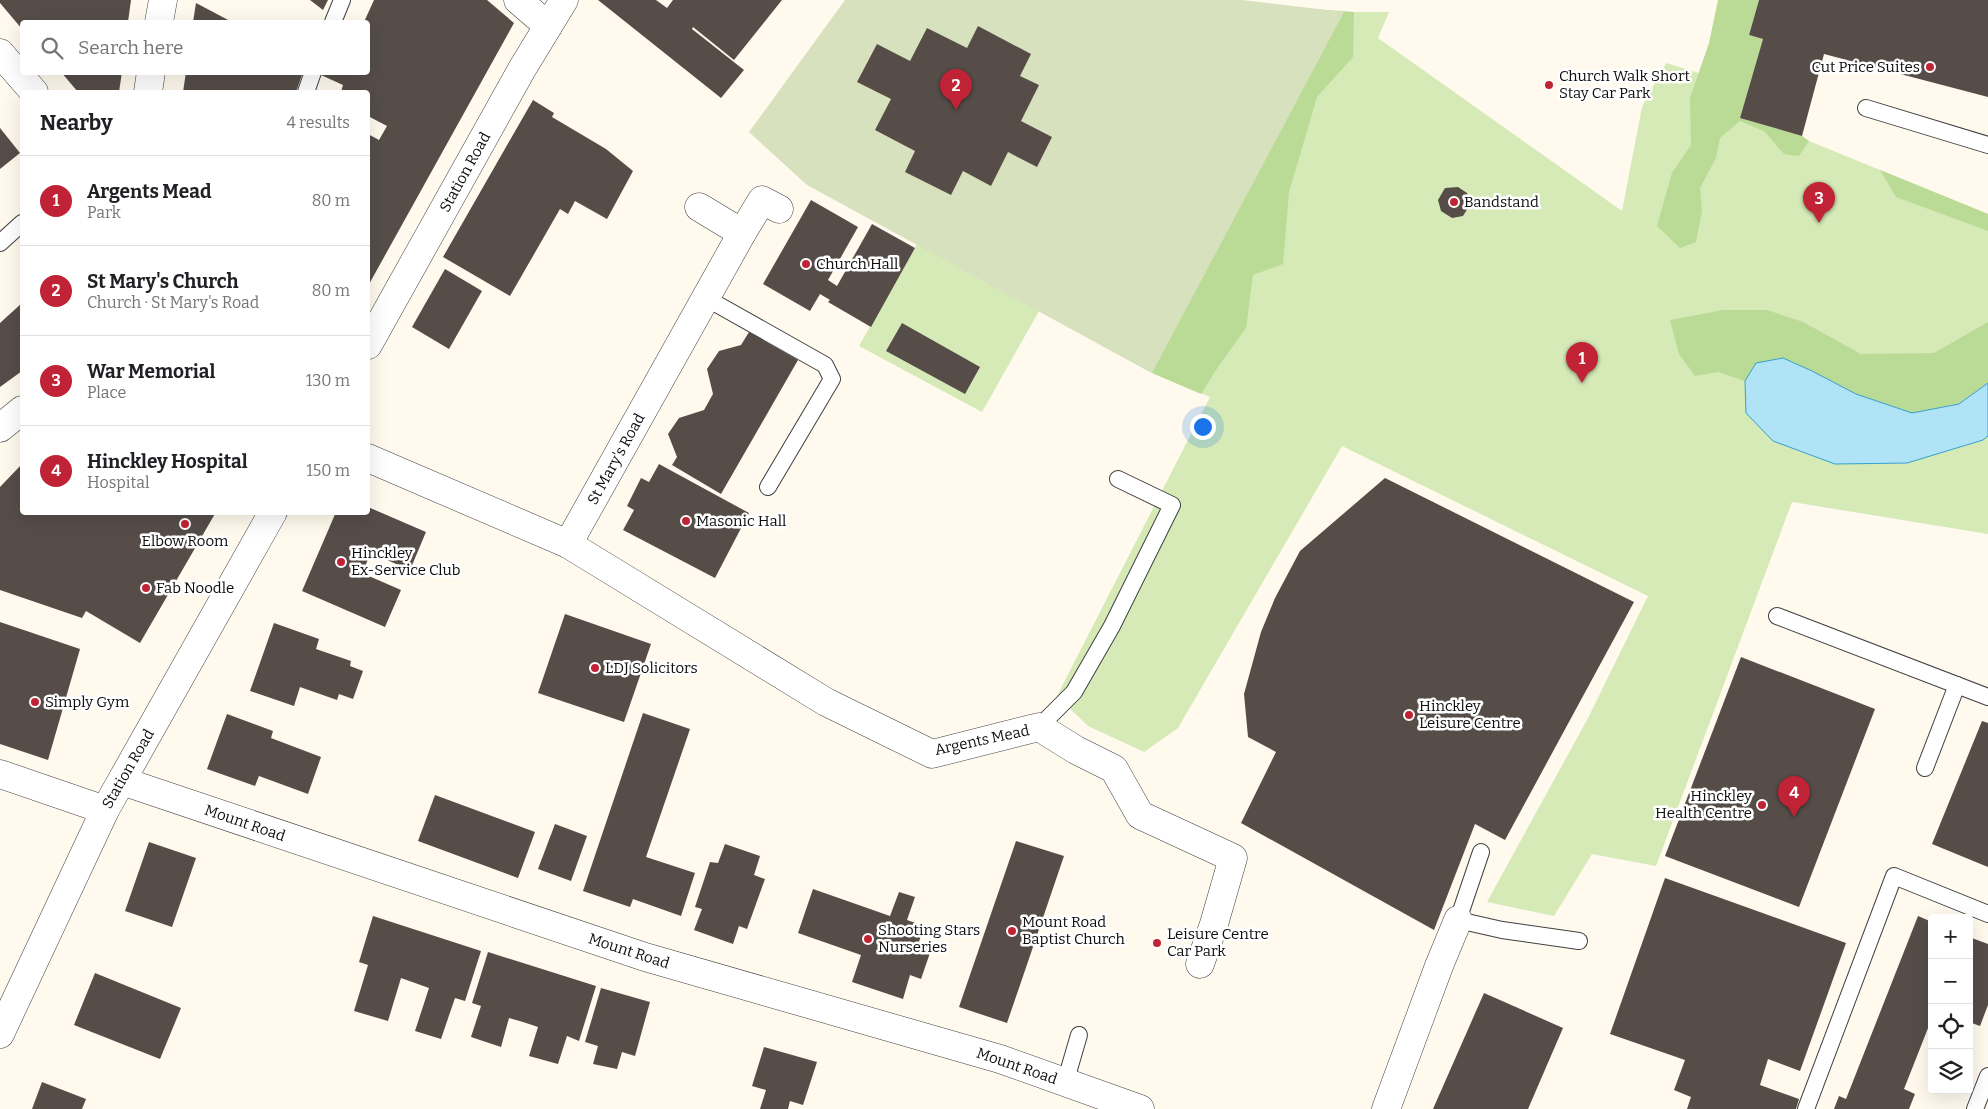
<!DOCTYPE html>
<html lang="en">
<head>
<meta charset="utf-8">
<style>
  :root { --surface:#fff; --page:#f2f2f2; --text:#202124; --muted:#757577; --line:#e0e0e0; --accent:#c02236 }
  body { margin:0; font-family:Bitter,serif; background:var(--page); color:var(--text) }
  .controls { position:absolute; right:15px; bottom:15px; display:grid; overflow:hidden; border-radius:5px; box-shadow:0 5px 20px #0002 }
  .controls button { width:45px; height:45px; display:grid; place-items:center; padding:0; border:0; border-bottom:1px solid var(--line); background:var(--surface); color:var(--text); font:25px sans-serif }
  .you { position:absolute; left:1202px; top:426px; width:18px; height:18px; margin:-12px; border:4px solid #fff; border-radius:50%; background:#1a73e8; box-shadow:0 0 0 8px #1a73e833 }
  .badge { display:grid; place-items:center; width:32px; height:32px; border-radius:50%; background:var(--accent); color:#fff; font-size:16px; font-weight:700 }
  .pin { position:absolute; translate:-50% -41px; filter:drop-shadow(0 1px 2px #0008) }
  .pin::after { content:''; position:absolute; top:26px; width:18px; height:15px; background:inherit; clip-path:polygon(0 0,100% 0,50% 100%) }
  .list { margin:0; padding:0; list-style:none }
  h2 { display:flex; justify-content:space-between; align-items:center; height:65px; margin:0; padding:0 20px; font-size:21px }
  h2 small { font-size:16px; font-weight:400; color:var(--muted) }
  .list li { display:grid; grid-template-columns:32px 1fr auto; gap:15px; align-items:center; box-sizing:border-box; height:90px; padding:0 20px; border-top:1px solid var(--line) }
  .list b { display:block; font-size:19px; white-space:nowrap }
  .list p { margin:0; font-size:16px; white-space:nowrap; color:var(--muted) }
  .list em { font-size:16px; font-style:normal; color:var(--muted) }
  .icon { flex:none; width:28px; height:28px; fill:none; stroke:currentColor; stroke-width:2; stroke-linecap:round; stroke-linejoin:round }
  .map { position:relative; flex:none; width:1988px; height:1109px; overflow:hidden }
  .search { position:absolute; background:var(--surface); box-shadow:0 5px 20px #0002; left:20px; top:20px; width:350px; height:55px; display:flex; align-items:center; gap:12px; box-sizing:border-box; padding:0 18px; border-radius:5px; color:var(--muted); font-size:19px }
  .panel { position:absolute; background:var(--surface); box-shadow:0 5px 20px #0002; left:20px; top:90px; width:350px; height:425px; border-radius:5px }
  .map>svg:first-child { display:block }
  .green { fill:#d5eab6 }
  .forest { fill:#badb95 }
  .cemetery { fill:#d8e1be }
  .water { fill:#b1e3f7; stroke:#369fd0 }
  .building { fill:#564d49 }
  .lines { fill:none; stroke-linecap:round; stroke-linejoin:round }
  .lane-casing { stroke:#404040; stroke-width:18 }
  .street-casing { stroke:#404040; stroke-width:29 }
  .lane { stroke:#fff; stroke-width:16 }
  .street { stroke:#fff; stroke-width:28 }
  .poi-dot { fill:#c02236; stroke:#fff; stroke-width:2 }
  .labels { text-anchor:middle; stroke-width:5; stroke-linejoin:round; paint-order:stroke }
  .poi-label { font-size:15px; fill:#0d0d0d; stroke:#fff; text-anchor:start }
  .street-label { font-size:15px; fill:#0d0d0d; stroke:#fff }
</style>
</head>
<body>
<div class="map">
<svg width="1988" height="1109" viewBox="0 0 1988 1109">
  <rect width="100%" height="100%" fill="#fffaed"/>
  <g class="green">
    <path d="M1344,12h45l-11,26 244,173 20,-104 24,-44 83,25 -9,30 62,18 7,5 179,73v320l-196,-32 -136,364 -64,-12 -38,62 -67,-14 101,-184 60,-122 -306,-150 -164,282 -34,24 -56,-26 -31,-30 153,-299 -58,-24z"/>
    <path d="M917,244l122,67 -57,101 -123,-66z"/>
  </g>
  <g class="forest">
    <path d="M1718,0h41l-10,35 14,4 -23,79 62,18 7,5 -10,15 -15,-2 -20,-23 -24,-10 -20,17 -4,20 -16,30 2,23 -6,31 -16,6 -23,-22 15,-53 19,-28 -1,-47 19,-55z"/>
    <path d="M1313,9l41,3 -1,45 -36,40 -28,95 -6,72 -30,11 -7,53 -28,39 -17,27 -49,-21 -113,-62z"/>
    <path d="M1880,170l108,44v17l-92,-34z"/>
    <path d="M1723,310h44l36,12 58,32 73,-1 54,-31v61l-29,21 -47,9 -56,-19 -44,-23 -56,-8 -11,18 -27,-9 -23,4 -16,-22 -9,-34z"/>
  </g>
  <path class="cemetery" d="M845,0h397l102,12 -192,361 -345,-188 -58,-53z"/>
  <path class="water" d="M1783,358l29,13 44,23 56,19 47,-9 29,-21v53l-5,4 -76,23 -72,1 -62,-23 -27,-28 -1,-32 11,-18z"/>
  <g class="building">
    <path d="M0,0h131l-3,22h-106v7l-22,-26z"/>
    <path d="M310,0h18l-5,10z"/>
    <path d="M374,0h113l27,23 -146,263v-152l11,6 8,-14 -19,-10v-24h-27l2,-7 -22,-10 1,-3h46v-50h-4z"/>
    <path d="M598,0h58l11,8 6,-8h109l-48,60 -41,-33 -1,2 52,41 -23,28z"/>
    <path d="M1759,0h229v97l-164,-43 -22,82 -62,-18 23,-79 -14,-4z"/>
    <path d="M196,3l36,19h-39z"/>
    <path d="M978,26l53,28 -11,22 19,9 -18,36 31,16 -15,30 -29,-15 -17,34 -28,-15 -12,24 -46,-23 10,-21 -40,-21 16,-31 -34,-17 20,-38 33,17 17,-33 40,20z"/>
    <path d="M61,72h61l-3,20h-41z"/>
    <path d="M186,72h117l-7,20h-113z"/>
    <path d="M533,100l21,13 -2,4 54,32 27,22 -26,48 -32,-18 -7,13 -8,-5 -50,87 -67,-39z"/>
    <path d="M0,128l20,25 -20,16z"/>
    <path d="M1458,187l9,6 4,10 -8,13 -11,2 -11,-7 -3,-11 7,-12z"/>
    <path d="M811,200l47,27 -30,53 9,6 35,-62 43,24 -44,79 -43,-25 2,-2 -10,-6 -10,17 -47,-27z"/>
    <path d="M445,269l37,22 -33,58 -37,-22z"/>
    <path d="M22,303v68l-22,16v-64z"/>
    <path d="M902,323l78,44 -15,27 -79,-43z"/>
    <path d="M749,332l49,28 -77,134 -49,-29 5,-8 -9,-23 11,-16 25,-8 9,-16 -6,-25 12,-18 22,-6z"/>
    <path d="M22,464v48h194l-76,131 -54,-32 -4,7 -82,-28v-103z"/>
    <path d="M659,464l90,49 -34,65 -92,-48 11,-20 -7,-4 14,-28 8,4z"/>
    <path d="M1385,478l249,124 -129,238 -30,-16 -41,106 -193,-107 35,-71 -28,-15 -4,-43 17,-62 14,-34 25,-47z"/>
    <path d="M368,507l58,25 -16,38 -39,-17 -9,20 39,17 -16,37 -83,-36 34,-79h32z"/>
    <path d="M565,614l86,30 -27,78 -86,-29z"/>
    <path d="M0,622l80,27 -32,111 -48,-16z"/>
    <path d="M274,623l45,16 -3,10 35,12 -1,5 13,5 -10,28 -14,-5 -2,6 -37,-13 -6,19 -44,-15z"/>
    <path d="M1741,657l134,52 -76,198 -134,-51z"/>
    <path d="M643,713l47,16 -44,128 49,16 -14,43 -48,-17 -3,8 -47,-16z"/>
    <path d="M227,714l46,17 -2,7 50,19 -13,37 -49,-18 -4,10 -48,-17z"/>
    <path d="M1982,721l6,2v144l-56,-23z"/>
    <path d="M435,795l100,37 -17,46 -100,-37z"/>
    <path d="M555,824l32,12 -16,45 -33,-12z"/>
    <path d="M1016,841l48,15 -57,167 -48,-16z"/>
    <path d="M149,842l47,16 -24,69 -47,-16z"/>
    <path d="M725,844l35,12 -6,19 11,4 -18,50 -8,-3 -6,18 -39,-14 8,-21 -7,-2 15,-45 8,1z"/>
    <path d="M1665,878l181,65 -46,128 -32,-12 -8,26 39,14 -3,10h-109l4,-12 -17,-7 11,-30 -75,-26z"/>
    <path d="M813,889l77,27 9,-24 16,5 -8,23 17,6 -6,19 13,5 -10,29 -11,-4 -7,24 -51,-17 9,-27 -63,-22z"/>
    <path d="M373,916l108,35 -16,50 -10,-3 -14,41 -26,-8 14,-43 -28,-10 -13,43 -34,-10 14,-46 -9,-3z"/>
    <path d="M1918,916l14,6v96l-28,71 11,5 -6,15h-75l5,-13 7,3z"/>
    <path d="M1969,937l19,7v61l-8,21 -11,-4z"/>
    <path d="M488,952l108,34 -17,55 -12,-5 -9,28 -29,-8 9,-29 -15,-5 -14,-4 -8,29 -30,-10 10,-31 -9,-3z"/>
    <path d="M95,973l86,35 -21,51 -86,-34z"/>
    <path d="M601,988l49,14 -15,54 -13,-4 -5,17 -24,-5 5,-18 -13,-4z"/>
    <path d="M1484,993l79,35 -35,81h-95z"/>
    <path d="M764,1047l53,15 -14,43 -13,-4 -2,8h-28l6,-19 -14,-4z"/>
    <path d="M42,1082l44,17 -4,10h-50z"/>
  </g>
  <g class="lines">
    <defs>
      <g id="lane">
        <path d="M333,22l9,-22"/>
        <path d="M306,92l7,-20"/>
        <path d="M1866,108l122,37"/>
        <path d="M0,243l22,-20"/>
        <path d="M706,298l119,67 7,14 -64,108"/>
        <path d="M1777,616l211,81"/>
        <path d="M1039,727l35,-35 38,-66 60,-121 -54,-26"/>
        <path d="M1925,768l32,-83"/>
        <path d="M1481,852l-23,68 44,10 77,11"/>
        <path d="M1065,1083l14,-48"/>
        <path d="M1806,1109l88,-233 94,38"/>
        <path d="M1975,1109l13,-33"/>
      </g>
      <g id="street">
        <path d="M518,0l30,26"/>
        <path d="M159,22l4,-22"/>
        <path d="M0,53l34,39"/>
        <path d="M148,92l3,-20"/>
        <path d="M699,207l43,26"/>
        <path d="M368,345l154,-276 42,-69"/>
        <path d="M0,428l22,-18"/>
        <path d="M368,458l200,86 258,158 106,52 107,-27 37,23 38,19 26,46 93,43 -19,66 -14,40"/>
        <path d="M568,544l174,-311 20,-33 17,9"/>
        <path d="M0,774l105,36"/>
        <path d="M122,781l523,176 355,102 140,50"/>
        <path d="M0,1034l105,-224 168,-298"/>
        <path d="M1386,1109l53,-143 19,-46"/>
      </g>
    </defs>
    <use href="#lane" class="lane-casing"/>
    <use href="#street" class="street-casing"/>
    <use href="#lane" class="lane"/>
    <use href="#street" class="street"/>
  </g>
  <g class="poi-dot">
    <circle cx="1930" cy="67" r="5"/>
    <circle cx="1549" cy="85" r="5"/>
    <circle cx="1454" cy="202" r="5"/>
    <circle cx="806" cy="264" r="5"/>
    <circle cx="686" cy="521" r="5"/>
    <circle cx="185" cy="524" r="5"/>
    <circle cx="341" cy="562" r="5"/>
    <circle cx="146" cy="588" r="5"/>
    <circle cx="595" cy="668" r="5"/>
    <circle cx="35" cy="702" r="5"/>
    <circle cx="1409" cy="715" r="5"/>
    <circle cx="1762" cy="805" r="5"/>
    <circle cx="1012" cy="931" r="5"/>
    <circle cx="868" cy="939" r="5"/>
    <circle cx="1157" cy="943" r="5"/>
  </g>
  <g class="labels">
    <g class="poi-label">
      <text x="1920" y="72" text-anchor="end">Cut Price Suites</text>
      <text x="1559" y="81">Church Walk Short<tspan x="1559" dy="17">Stay Car Park</tspan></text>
      <text x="1464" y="207">Bandstand</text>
      <text x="816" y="269">Church Hall</text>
      <text x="696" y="526">Masonic Hall</text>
      <text x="185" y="546" text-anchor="middle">Elbow Room</text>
      <text x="351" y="558">Hinckley<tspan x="351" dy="17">Ex-Service Club</tspan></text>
      <text x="156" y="593">Fab Noodle</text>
      <text x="605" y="673">LDJ Solicitors</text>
      <text x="45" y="707">Simply Gym</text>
      <text x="1419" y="711">Hinckley<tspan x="1419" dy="17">Leisure Centre</tspan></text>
      <text x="1752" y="801" text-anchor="end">Hinckley<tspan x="1752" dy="17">Health Centre</tspan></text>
      <text x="1022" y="927">Mount Road<tspan x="1022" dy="17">Baptist Church</tspan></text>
      <text x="878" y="935">Shooting Stars<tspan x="878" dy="17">Nurseries</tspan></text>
      <text x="1167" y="939">Leisure Centre<tspan x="1167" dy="17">Car Park</tspan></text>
    </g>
    <g class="street-label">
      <text transform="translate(465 172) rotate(-61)" y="5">Station Road</text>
      <text transform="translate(616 459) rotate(-61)" y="5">St Mary's Road</text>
      <text transform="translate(982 740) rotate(-12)" y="5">Argents Mead</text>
      <text transform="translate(128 769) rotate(-60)" y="5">Station Road</text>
      <text transform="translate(245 823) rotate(19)" y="5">Mount Road</text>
      <text transform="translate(629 951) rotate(18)" y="5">Mount Road</text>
      <text transform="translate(1017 1066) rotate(19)" y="5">Mount Road</text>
    </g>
  </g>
</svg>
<div class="controls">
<button>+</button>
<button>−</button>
<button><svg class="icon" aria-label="locate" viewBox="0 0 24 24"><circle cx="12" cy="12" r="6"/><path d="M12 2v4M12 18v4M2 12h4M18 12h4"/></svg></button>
<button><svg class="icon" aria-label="layers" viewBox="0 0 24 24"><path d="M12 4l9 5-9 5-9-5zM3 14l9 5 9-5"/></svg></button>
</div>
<div class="you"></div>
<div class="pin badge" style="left:1582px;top:383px">1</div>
<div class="pin badge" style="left:956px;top:110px">2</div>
<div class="pin badge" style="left:1819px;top:223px">3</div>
<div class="pin badge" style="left:1794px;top:817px">4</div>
<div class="search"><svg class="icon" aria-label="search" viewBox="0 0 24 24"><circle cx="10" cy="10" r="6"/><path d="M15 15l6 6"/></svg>Search here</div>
<section class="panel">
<h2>Nearby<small>4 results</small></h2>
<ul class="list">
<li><span class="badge">1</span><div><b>Argents Mead</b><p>Park</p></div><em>80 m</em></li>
<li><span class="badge">2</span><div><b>St Mary's Church</b><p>Church · St Mary's Road</p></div><em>80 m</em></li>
<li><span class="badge">3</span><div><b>War Memorial</b><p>Place</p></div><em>130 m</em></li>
<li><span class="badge">4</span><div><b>Hinckley Hospital</b><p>Hospital</p></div><em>150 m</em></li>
</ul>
</section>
</div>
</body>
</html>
